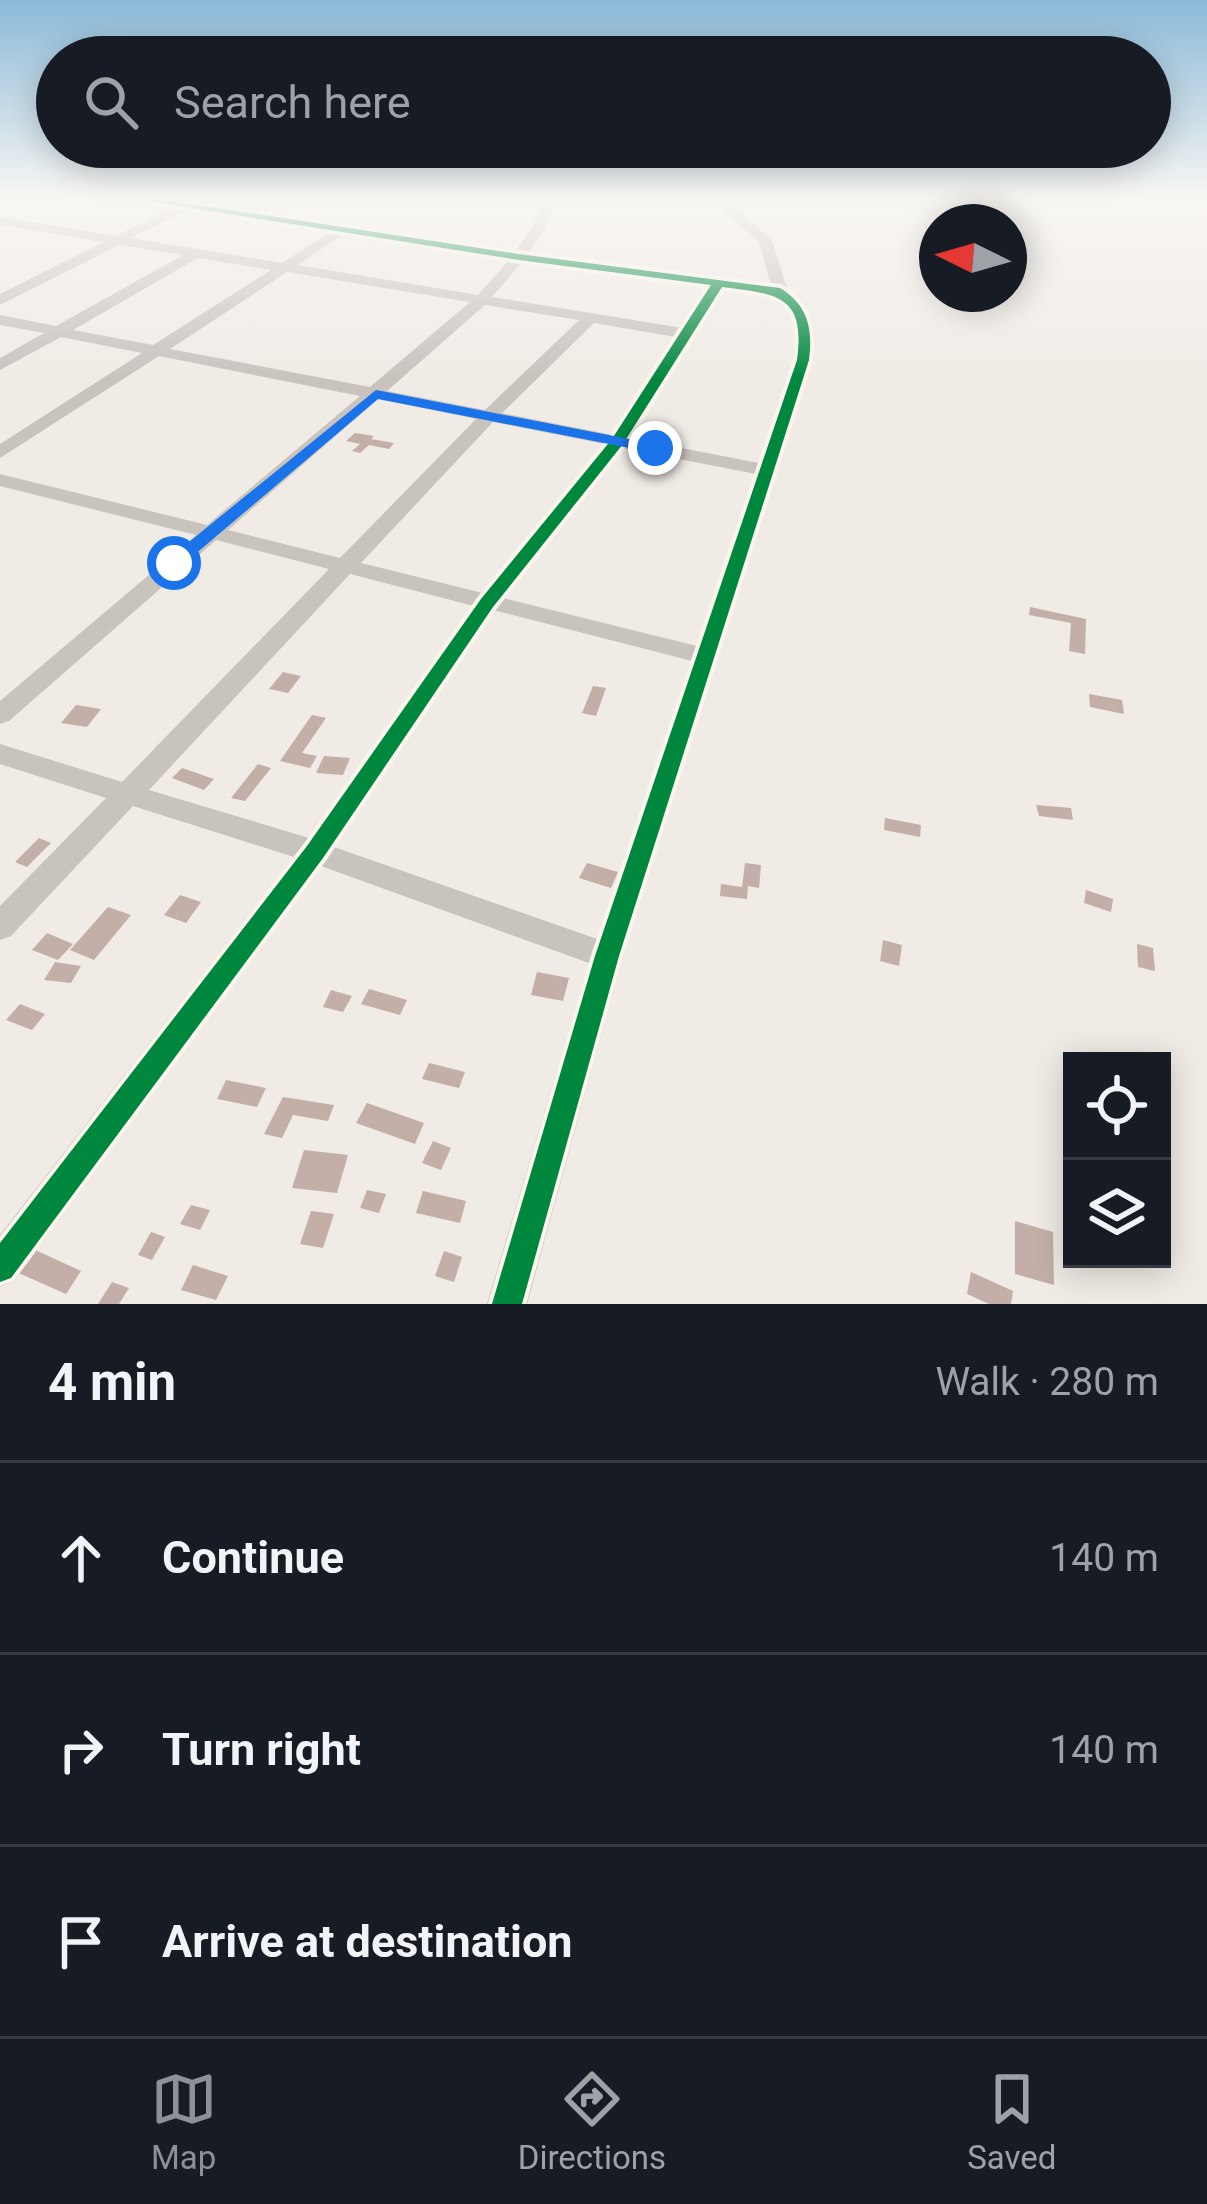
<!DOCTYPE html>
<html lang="en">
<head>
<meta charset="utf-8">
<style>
  :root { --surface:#171b24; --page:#242831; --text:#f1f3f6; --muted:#9ea1a6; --line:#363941; --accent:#8c9099 }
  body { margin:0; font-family:Roboto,sans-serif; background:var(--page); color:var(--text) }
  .controls { position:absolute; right:36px; bottom:36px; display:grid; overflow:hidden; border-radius:0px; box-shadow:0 6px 30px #0003 }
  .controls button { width:108px; height:108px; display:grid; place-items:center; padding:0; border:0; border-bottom:3px solid var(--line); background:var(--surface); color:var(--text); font:60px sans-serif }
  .compass { position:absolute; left:919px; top:204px; width:108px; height:108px; border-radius:50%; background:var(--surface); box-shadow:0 6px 30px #0003; rotate:275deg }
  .stop { position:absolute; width:36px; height:36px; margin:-27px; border:9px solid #1a73e8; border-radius:50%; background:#fff }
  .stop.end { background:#1a73e8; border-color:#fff; box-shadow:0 3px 12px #0008 }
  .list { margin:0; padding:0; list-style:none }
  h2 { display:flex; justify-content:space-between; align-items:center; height:156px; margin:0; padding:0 48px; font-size:51px }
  h2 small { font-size:39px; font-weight:400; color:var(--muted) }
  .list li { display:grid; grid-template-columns:78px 1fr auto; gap:36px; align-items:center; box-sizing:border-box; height:192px; padding:0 48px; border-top:3px solid var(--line) }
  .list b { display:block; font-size:45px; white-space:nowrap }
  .list em { font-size:39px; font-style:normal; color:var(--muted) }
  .icon { flex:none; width:66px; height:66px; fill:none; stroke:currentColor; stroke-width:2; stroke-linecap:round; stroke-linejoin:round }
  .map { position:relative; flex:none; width:1207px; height:1304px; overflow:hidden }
  .search { position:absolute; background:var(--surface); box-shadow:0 6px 30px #0003; left:36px; right:36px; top:36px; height:132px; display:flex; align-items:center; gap:30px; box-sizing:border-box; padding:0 42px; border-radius:66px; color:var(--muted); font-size:45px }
  .sheet { height:732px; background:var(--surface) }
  nav { display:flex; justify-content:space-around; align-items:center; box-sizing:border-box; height:168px; border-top:3px solid var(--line); background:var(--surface); font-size:33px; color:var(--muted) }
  nav a { display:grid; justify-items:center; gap:6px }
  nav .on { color:var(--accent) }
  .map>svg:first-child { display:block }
  .building { fill:#c3afa7 }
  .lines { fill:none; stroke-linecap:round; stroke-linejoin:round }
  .minor { fill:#c9c3be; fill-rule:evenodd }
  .cycleway-casing { stroke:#fbf5ee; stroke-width:8 }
  .cycleway { fill:#00873e; fill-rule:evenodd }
  .route { fill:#1a73e8 }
</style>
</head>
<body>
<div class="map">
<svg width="1207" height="1304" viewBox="0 0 1207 1304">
  <rect width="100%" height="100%" fill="#f0ebe5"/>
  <g class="building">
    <path d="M355,433l19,3 -3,3 23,4 -5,6 -20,-4 -9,8 -8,-2 8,-7 -14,-3z"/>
    <path d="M1030,607l56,12 -1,35 -16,-3 2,-28 -42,-8z"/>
    <path d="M283,672l18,4 -13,17 -19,-4z"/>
    <path d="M593,686l13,2 -10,28 -14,-3z"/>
    <path d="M1089,694l33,6 2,14 -34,-7z"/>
    <path d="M76,705l25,4 -14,18 -26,-4z"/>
    <path d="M312,715l14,3 -24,35 15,3 -7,12 -30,-7z"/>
    <path d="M324,756l26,2 -7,17 -27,-2z"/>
    <path d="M258,764l13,4 -26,33 -14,-3z"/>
    <path d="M182,768l32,11 -10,11 -32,-12z"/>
    <path d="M1036,805l35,3 2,12 -34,-4z"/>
    <path d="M885,818l36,7 -1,12 -36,-7z"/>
    <path d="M39,838l12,5 -24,24 -12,-5z"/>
    <path d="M587,863l31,9 -7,16 -32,-10z"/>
    <path d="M745,863l16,2 -2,23 -11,-2 -1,13 -27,-3 1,-12 21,3z"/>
    <path d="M1086,890l27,9 -2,13 -27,-9z"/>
    <path d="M180,895l21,7 -15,21 -22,-8z"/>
    <path d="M108,907l23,8 -37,45 -24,-10z"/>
    <path d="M47,933l26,11 -15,16 -26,-10z"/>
    <path d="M883,940l19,5 -3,21 -19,-5z"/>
    <path d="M1137,944l16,4 2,23 -17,-4z"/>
    <path d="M55,962l26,4 -10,17 -27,-3z"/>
    <path d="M537,972l32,6 -6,23 -32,-6z"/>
    <path d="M369,989l38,11 -7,15 -39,-11z"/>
    <path d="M331,990l21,6 -9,16 -20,-5z"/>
    <path d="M20,1004l25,10 -13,16 -26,-10z"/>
    <path d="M429,1063l36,9 -6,16 -37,-9z"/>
    <path d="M226,1080l40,8 -9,19 -40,-8z"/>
    <path d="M283,1097l51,8 -6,16 -35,-6 -11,23 -18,-4z"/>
    <path d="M367,1103l57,20 -9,21 -59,-21z"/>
    <path d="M433,1141l18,7 -10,22 -19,-7z"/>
    <path d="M304,1150l44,5 -11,38 -45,-5z"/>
    <path d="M367,1190l19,4 -7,19 -19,-5z"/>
    <path d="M423,1191l43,10 -6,22 -44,-10z"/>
    <path d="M191,1205l19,5 -10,20 -20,-6z"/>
    <path d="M311,1211l23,3 -11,34 -23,-4z"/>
    <path d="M1015,1221l38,11 1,53 -39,-11z"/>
    <path d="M151,1232l14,5 -13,23 -14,-5z"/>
    <path d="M31,1248l50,23 -15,23 -52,-23z"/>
    <path d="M444,1251l18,6 -8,25 -19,-6z"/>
    <path d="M193,1265l35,11 -12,24 -35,-10z"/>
    <path d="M971,1272l42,19 -2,13h-22l-22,-10z"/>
    <path d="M112,1282l17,6 -10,16h-21z"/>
  </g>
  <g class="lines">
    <g class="minor">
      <path d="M0,197h8l-8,5z"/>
      <path d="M121,197h30l364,55 18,-26 12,-29h12l-11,29 -18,28 243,31 -12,-43 -50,-45h13l50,43 15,49 24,32v39l-188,596 -96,348h-40l102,-341 -268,-97 -307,415 -14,6v-52l294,-378 -161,-51 -122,130 -11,4v-34l106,-108 -106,-34v-20l122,38 207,-213 -113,-29 -207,181 -9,3v-23l196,-166 -196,-49v-12l207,51 153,-129 -201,-40 -159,102v-14l142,-91 -81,-16 -61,33v-12l44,-25 -44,-8v-10l56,11 127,-71 -64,-10 -119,60v-11l104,-52 -104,-17v-8l116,19 56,-28zM187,210l143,22 -48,31 -151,-25zM344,234l165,26 -31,35 -181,-30zM198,258l73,12 -118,75 -80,-15zM522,262l187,24 -27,42 -190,-31zM287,272l183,30 -100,85 -200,-38zM723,288l53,7c47,42 0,119 -17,168l-130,-25 62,-100 7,-4 -2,-3zM485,305l94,15 -94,90 -98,-19zM594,323l82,14 -63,98 -111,-22zM378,399l98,20 -136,139 -112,-28zM493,422l112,22 -122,149 -122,-30zM622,448l134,26 -59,172 -194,-48zM350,574l124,32 -165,232 -160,-48zM493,610l199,51 -95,278 -263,-92z"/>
    </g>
    <defs>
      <path id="cycleway" d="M122,197h23l374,57 261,34c28,17 33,41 29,72l-190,596 -97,348h-30l103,-348 202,-596c9,-66 -21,-66 -75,-73l-99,157 -130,163 -170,251 -312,420 -11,4v-39l307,-397 174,-247 131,-160 99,-154 -192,-25z"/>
    </defs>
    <use href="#cycleway" class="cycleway-casing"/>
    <use href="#cycleway" class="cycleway"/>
  </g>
  <linearGradient id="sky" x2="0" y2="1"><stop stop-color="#8bbad8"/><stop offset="0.52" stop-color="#f8f6f3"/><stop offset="1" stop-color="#f8f6f3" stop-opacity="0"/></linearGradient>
  <rect width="1207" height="379" fill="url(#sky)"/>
  <path class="route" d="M376,390l279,54 8,4 -8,5 -277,-54 -198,168h-12v-8z"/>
</svg>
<div class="controls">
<button><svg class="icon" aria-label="locate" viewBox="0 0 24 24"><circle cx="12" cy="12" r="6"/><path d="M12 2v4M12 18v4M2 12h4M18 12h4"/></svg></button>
<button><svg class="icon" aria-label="layers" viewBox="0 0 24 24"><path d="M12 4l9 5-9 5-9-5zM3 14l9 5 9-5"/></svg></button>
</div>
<svg class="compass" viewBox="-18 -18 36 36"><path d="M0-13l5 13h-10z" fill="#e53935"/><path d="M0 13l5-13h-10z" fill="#9ea1a6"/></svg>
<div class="stop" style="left:174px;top:563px"></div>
<div class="stop end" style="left:655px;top:448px"></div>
<div class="search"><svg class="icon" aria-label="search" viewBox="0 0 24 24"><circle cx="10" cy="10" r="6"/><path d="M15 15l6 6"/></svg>Search here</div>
</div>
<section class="sheet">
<h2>4 min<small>Walk · 280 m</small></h2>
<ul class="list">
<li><svg class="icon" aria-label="ahead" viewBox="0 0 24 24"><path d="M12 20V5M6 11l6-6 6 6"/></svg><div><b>Continue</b></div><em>140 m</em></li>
<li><svg class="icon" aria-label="right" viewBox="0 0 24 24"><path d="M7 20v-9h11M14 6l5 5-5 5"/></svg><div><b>Turn right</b></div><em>140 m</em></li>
<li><svg class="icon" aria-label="arrive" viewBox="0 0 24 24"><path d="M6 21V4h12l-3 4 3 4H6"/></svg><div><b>Arrive at destination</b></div></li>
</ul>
</section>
<nav>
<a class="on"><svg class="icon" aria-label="map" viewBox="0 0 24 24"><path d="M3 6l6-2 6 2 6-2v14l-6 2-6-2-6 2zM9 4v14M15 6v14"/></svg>Map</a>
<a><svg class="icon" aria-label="directions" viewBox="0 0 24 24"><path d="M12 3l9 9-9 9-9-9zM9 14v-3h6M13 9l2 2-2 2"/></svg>Directions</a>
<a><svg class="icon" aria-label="saved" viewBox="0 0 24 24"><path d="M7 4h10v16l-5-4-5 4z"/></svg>Saved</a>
</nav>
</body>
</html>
